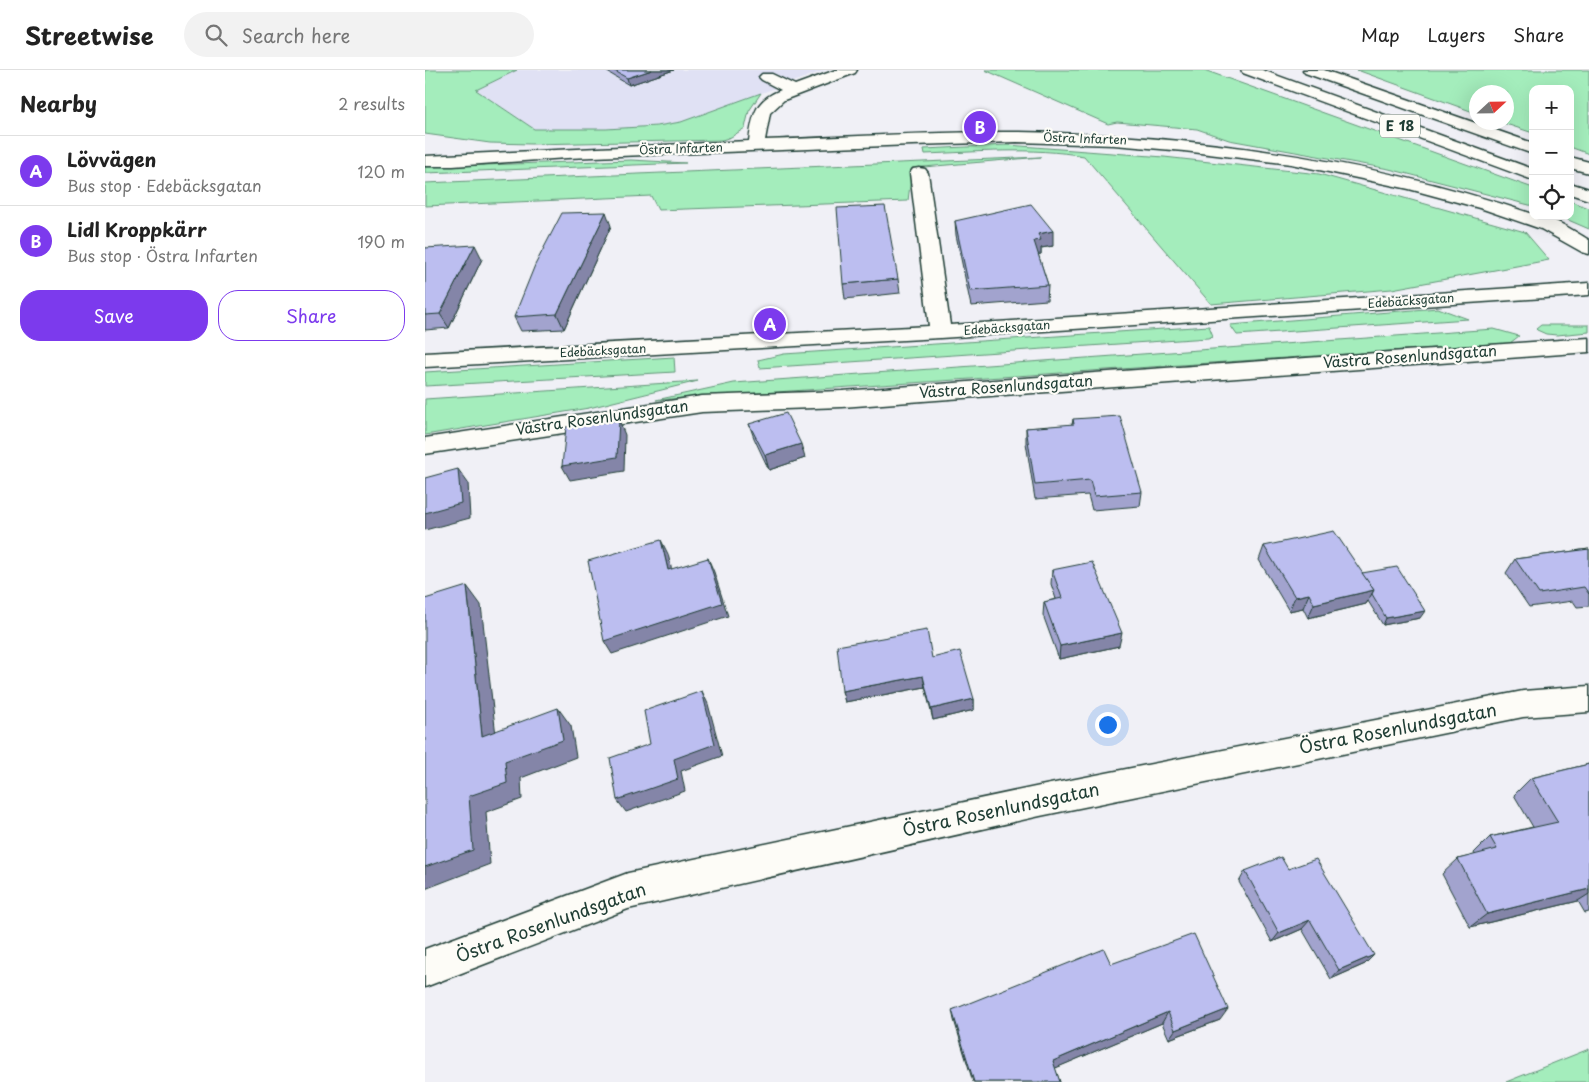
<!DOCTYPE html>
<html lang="en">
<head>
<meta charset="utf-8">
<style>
  :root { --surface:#fff; --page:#f2f2f2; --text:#222; --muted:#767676; --line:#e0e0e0; --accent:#7c3aed }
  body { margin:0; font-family:"Playpen Sans",sans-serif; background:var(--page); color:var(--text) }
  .controls { position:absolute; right:15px; top:15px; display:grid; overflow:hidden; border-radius:10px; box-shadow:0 5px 20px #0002 }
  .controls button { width:45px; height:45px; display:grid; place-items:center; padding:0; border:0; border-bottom:1px solid var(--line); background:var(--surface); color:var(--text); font:25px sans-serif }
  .compass { position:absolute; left:1044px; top:15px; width:45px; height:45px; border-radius:50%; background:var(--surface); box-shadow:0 5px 20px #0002; rotate:68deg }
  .you { position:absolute; left:682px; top:654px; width:18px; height:18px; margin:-12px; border:4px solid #fff; border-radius:50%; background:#1a73e8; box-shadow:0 0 0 8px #1a73e833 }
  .badge { display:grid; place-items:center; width:32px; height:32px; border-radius:50%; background:var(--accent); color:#fff; font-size:16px; font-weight:700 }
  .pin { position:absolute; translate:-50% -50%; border:2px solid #fff; box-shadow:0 1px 5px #0006 }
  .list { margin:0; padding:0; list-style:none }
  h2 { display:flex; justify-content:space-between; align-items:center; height:65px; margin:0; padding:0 20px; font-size:21px }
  h2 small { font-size:16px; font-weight:400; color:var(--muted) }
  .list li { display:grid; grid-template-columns:32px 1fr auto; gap:15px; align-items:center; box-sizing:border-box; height:70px; padding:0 20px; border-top:1px solid var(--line) }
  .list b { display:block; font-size:19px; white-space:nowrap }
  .list p { margin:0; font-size:16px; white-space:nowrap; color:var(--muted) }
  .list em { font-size:16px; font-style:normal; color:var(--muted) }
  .actions { display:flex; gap:10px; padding:15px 20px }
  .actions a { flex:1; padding:11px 0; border:1px solid var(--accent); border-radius:20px; text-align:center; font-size:18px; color:var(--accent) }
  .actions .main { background:var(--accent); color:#fff }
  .icon { flex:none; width:28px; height:28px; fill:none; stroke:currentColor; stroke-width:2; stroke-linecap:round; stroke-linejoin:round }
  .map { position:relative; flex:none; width:1164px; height:1012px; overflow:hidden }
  header { display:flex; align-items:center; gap:30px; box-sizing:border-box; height:70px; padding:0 25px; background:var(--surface); border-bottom:1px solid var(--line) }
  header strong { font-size:24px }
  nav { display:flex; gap:28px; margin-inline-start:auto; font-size:18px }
  .search { width:350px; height:45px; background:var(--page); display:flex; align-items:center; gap:12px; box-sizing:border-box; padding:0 18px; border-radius:28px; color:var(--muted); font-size:19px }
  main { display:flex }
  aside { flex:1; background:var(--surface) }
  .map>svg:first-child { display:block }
  .built { fill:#e0e1f4 }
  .green { fill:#a4edbc; stroke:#629578 }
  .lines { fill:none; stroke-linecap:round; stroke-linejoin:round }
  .minor-casing { stroke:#1f3d34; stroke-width:3 }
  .highway-casing { stroke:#1f3d34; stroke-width:3 }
  .minor { fill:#fdfcf7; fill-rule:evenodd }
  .highway { fill:#fdfcf7; fill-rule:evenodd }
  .wall { fill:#a2a3ce; stroke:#1f3d34 }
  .shaded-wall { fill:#8485a8; stroke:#1f3d34 }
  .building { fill:#bcbef0; stroke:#1f3d34 }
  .labels { text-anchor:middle; stroke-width:4.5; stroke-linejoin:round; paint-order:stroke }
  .far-street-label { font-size:12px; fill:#1f3d34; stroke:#fdfcf7 }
  .shield { fill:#fdfcf7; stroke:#62766e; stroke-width:1 }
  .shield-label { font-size:14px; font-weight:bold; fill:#1f3d34 }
  .street-label { font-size:15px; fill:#1f3d34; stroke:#fdfcf7 }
  .near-street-label { font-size:18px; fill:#1f3d34; stroke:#fdfcf7 }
</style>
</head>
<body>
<header>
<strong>Streetwise</strong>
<div class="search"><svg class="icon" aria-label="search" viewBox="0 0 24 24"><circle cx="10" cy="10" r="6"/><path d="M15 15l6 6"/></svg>Search here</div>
<nav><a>Map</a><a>Layers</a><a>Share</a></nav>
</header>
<main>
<aside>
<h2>Nearby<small>2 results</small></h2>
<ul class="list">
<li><span class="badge">A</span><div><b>Lövvägen</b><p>Bus stop · Edebäcksgatan</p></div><em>120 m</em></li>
<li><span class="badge">B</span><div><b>Lidl Kroppkärr</b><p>Bus stop · Östra Infarten</p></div><em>190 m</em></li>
</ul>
<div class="actions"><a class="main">Save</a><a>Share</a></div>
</aside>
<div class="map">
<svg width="1164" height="1012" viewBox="0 0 1164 1012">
  <rect width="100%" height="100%" fill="#f0f0f6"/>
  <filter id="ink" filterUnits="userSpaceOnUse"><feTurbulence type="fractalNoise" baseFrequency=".02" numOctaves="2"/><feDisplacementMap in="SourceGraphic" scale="10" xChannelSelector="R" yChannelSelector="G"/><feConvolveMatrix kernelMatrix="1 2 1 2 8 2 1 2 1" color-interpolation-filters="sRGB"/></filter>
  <g filter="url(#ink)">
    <path class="built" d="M92,0h309l-145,52 -24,4 -51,3h-72l-58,-39z"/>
    <g class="green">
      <path d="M0,0h92l-41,20 58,39h72l51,-3 24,-4 80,-29 -12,18 -4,17 -14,9 -9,3 -191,4 -41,-1 -65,-9z"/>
      <path d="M560,0h219l329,118v18l-144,-37 -160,-29 -32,-11 -80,-7 -9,2z"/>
      <path d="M932,0h232v84l-19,-7v-58h-37v44l-30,-10 4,-1v-30h-30l-1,21z"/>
      <path d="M583,75l156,12 155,17 206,58 24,28 -157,29 -181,15 -127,-148c-52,-9 -106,-4 -159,-2l-1,-5z"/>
      <path d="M616,87l-129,11 -4,33 -250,9 -7,-14 -226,10v-23z"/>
      <path d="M206,90l55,3 -261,10v-6z"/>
      <path d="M1145,131l19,7v21l-30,-13h11z"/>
      <path d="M1013,238l30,11 -231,16 -7,-10z"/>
      <path d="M1116,255h48v7l-32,3 -11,-1 -9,-4 -1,-1z"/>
      <path d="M784,256l4,10 -5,2 -448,30 -2,-8 26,-6z"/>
      <path d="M1069,259l25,7 -9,7 -854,57 78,-17z"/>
      <path d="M249,287l1,15 -250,14v-14z"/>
      <path d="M273,311l-109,27 -164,27v-36z"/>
      <path d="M1164,979v33h-83z"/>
    </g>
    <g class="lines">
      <defs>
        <g id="minor">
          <path d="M411,0h21l-2,3 -71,27 -14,13 -5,27c85,-3 170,-9 254,-8 174,3 349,26 514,82v2c20,0 39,14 56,24v14l-7,-2 -41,-23 -58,-20 -74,-20 -118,-25 -107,-13 -70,-6 -97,-3 -105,3 -345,13 -114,8h-28v-10l324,-15c4,-25 5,-41 32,-51l-19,-10 -3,-3 3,-3h10l23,11z"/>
          <path d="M494,98l6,1 3,4 22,152 639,-42v12l-649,43 -515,29v-14l504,-27 -19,-153 3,-4z"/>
          <path d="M1164,268v14l-747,55 -140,5 -277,42v-16l277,-42 140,-5z"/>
          <path d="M1164,616v26l-66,5 -483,99 -412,93 -203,78v-38l203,-76 412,-87 483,-95z"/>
        </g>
        <g id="highway">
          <path d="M816,0h21l271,99v11l-290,-107z"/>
          <path d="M878,0h21l209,73v11l-228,-81z"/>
          <path d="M1145,87l19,5v11l-19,-5z"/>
          <path d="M1145,113l19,6v11l-19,-6z"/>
        </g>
      </defs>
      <use href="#minor" class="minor-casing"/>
      <use href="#highway" class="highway-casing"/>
      <use href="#minor" class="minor"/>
      <use href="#highway" class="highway"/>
    </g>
    <g class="wall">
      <path d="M179,0h70l-45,15z"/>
      <path d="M530,151l98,25 -12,2v6h-3l10,31 -1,15 -76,6 -15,-71z"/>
      <path d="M186,156l-47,103 -43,2 -7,-14z"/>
      <path d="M0,178l57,11 -33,69 -24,2z"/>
      <path d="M473,209l2,14 -55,6 -2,-15z"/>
      <path d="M648,349l69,73 -2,14 -48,4 -4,-15 -53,4 -9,-56v-15l46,-3z"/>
      <path d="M324,354l56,34 -36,12 -15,-32z"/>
      <path d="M839,476l98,27 58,45 -37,7 -15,-24 -2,3 -58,14 -5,-10 -14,3 -30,-51z"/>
      <path d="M1164,479v57l-12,1 -4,-6 -44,6 -23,-34 9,-14z"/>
      <path d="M627,500l67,76 -60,13 -16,-44 1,-13 12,-3 -5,-15z"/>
      <path d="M507,588l42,41v11l-41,10 -8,-33 -80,15 -3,-11z"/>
      <path d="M1164,694v148l-4,1 -7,-12 -108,26 -28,-53 16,-15 17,-4 -1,-2 16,-16 43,-10 -19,-32 17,-17z"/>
      <path d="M863,799l77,95 -34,15 -29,-50 -30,13 -33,-60 6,-11z"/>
      <path d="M686,894l109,56 -51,19 -7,-16 -107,45 5,14h-87l-19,-62 -2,-10z"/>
    </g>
    <g class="shaded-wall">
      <path d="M227,0h22l-45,15 -2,-7z"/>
      <path d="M181,142l5,14 -47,103 -7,-15z"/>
      <path d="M628,161v15l-12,2v6l-8,1 1,-14 4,-7z"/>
      <path d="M50,175l7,14 -33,69 -9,-14z"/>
      <path d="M194,350l6,15 -1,36 -54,9 -8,-14z"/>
      <path d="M376,374l4,14 -36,12 -4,-15z"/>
      <path d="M33,399l10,14 2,35 -45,12v-17z"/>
      <path d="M236,470l7,14 7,30 -7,-14z"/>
      <path d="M283,488l6,14 14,44 -116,38 -8,-13z"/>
      <path d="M42,516l14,19 17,148 -16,-17z"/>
      <path d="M949,520l-8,14 -58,14 6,-14z"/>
      <path d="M884,524l-6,14 -14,3 6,-14z"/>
      <path d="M1000,541l-5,7 -37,7 3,-7z"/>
      <path d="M697,563l-3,13 -60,13 1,-13z"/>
      <path d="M498,606l2,11 -80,15 -3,-11z"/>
      <path d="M277,621l6,13 14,52 -41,15 4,20 -59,21 -9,-12z"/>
      <path d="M549,629v11l-41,10 -2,-11z"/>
      <path d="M133,638l13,18 5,31 -55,21 1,21 -36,13 4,52 -65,25v-22l44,-71 36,-35z"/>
      <path d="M1164,819v5l-11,7 -108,26 17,-13z"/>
      <path d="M885,850l-8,9 -30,13 7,-9z"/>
      <path d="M949,885l-9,9 -34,15 8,-9z"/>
      <path d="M803,939l-8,11 -51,19 6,-9z"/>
      <path d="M743,942l-6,11 -111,47 2,-9z"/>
    </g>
    <g class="building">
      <path d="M188,0h39l-25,8z"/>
      <path d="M606,134l22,27 -15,3 3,6 -7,1 14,44 -78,6 -15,-70z"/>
      <path d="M460,136l13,73 -55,5 -6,-76z"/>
      <path d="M181,142l-49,102 -43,3 21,-52 27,-52z"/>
      <path d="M50,175l-35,69 -15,1v-67z"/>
      <path d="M361,343l15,31 -36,11 -16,-31z"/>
      <path d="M695,346l22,76 -48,4 -4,-16 -55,5 -9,-57 48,-4 -1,-5z"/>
      <path d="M194,350l-2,37 -55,9 4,-39z"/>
      <path d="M33,399l3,34 -36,10v-35z"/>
      <path d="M909,461l40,59 -60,14 -5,-10 -14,3 -31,-51z"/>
      <path d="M236,470l7,30 40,-12 14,45 -118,38 -16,-80z"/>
      <path d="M1164,479v45l-5,-7 -45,7 -24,-35z"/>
      <path d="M667,492l30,71 -62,13 -16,-44 18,-4 -10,-28z"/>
      <path d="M972,497l28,44 -39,7 -14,-24 2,-4 -12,-17z"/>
      <path d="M42,516l15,150 76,-28 5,32 -58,21 2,22 -38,13 4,54 -48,17v-268z"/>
      <path d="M502,560l5,28 28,-7 14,48 -43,10 -8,-33 -81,15 -5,-45z"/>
      <path d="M277,621l13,53 -41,15 4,20 -61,21 -7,-42 40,-14 -6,-33z"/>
      <path d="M1164,694v125l-102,25 -29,-55 39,-10 -7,-12 68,-15 -27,-44z"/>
      <path d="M856,787l7,12 28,-10 58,96 -35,15 -29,-50 -31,13 -34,-62z"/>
      <path d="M769,864l34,75 -53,21 -7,-18 -115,49 7,21h-86l-22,-72 152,-61 7,15z"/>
    </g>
  </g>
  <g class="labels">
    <g class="far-street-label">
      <text transform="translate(660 69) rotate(2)" y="4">Östra Infarten</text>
      <text transform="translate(256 79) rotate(-2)" y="4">Östra Infarten</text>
      <text transform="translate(986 231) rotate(-4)" y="4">Edebäcksgatan</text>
      <text transform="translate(582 258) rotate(-4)" y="4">Edebäcksgatan</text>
      <text transform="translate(178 281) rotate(-3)" y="4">Edebäcksgatan</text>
    </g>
    <rect class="shield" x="955" y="44.5" width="40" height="23" rx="4"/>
    <g class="shield-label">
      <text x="975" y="61">E 18</text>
    </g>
    <g class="street-label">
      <text transform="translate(985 287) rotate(-4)" y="5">Västra Rosenlundsgatan</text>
      <text transform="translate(581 317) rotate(-4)" y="5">Västra Rosenlundsgatan</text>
      <text transform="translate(177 348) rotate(-8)" y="5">Västra Rosenlundsgatan</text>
    </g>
    <g class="near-street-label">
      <text transform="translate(973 659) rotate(-11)" y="6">Östra Rosenlundsgatan</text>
      <text transform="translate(576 740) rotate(-12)" y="6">Östra Rosenlundsgatan</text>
      <text transform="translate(126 853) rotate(-20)" y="6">Östra Rosenlundsgatan</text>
    </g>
  </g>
</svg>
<div class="controls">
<button>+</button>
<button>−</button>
<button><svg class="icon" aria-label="locate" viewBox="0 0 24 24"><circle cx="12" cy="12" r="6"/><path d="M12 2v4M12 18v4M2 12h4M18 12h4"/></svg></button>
</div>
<svg class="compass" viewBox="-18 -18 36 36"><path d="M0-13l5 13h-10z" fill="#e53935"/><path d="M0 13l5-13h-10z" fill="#767676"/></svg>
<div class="you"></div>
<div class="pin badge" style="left:345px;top:254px">A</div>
<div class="pin badge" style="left:555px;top:57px">B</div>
</div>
</main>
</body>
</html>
